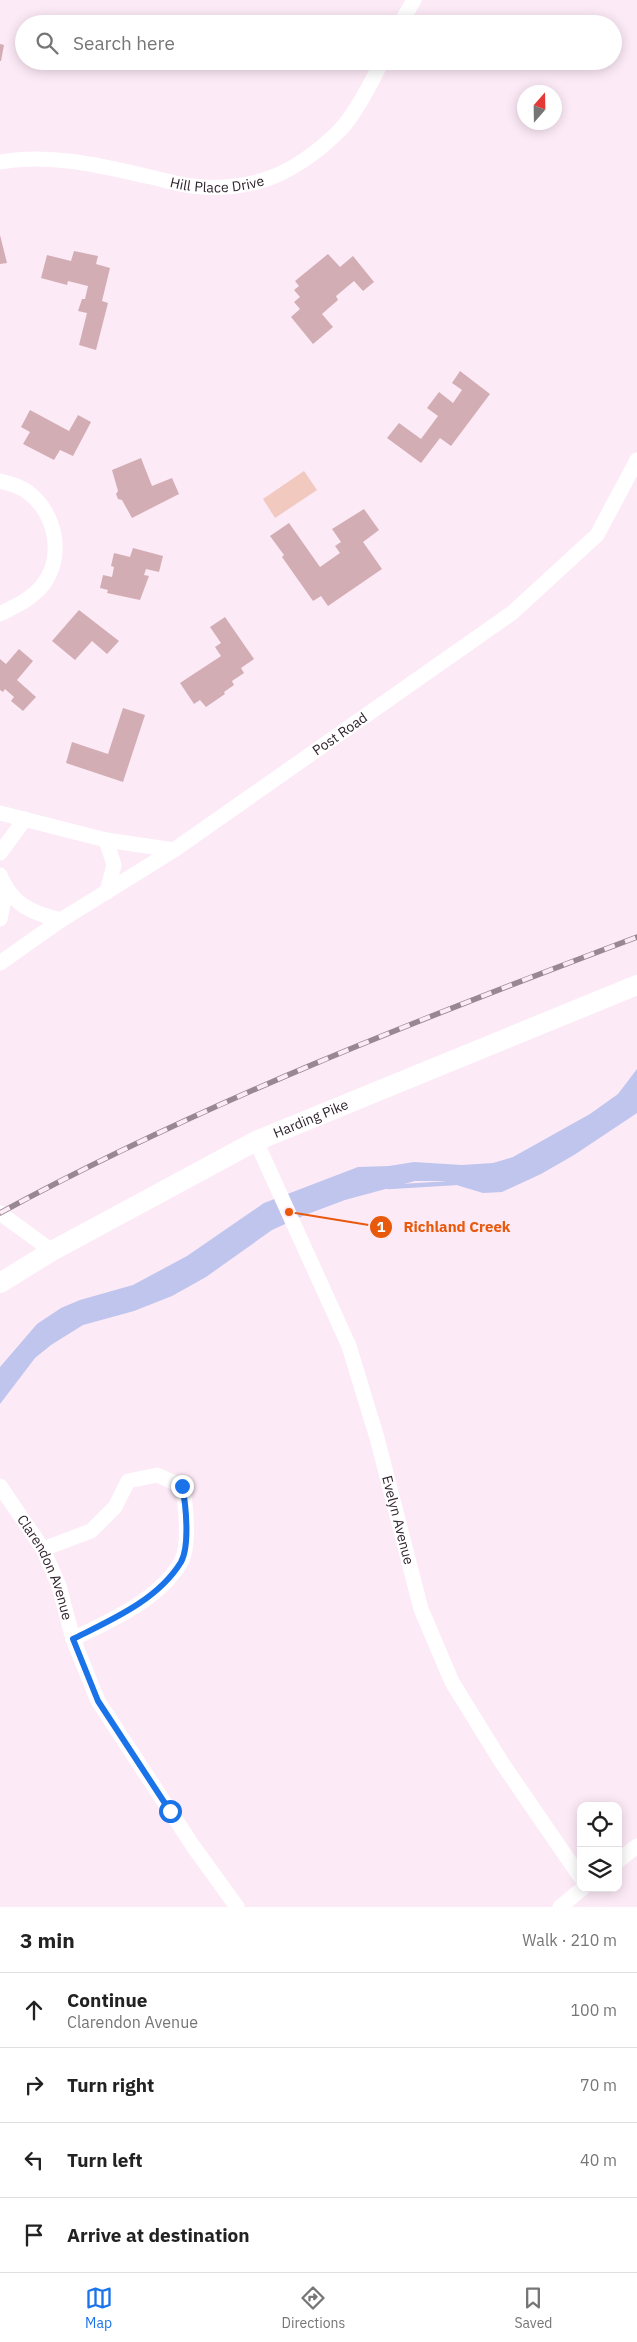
<!DOCTYPE html>
<html lang="en">
<head>
<meta charset="utf-8">
<style>
  :root { --surface:#fff; --page:#f2f2f2; --text:#222; --muted:#767676; --line:#e0e0e0; --accent:#1a73e8 }
  body { margin:0; font-family:"IBM Plex Sans",sans-serif; background:var(--page); color:var(--text) }
  .controls { position:absolute; right:15px; bottom:15px; display:grid; overflow:hidden; border-radius:10px; box-shadow:0 2px 12px #0003 }
  .controls button { width:45px; height:45px; display:grid; place-items:center; padding:0; border:0; border-bottom:1px solid var(--line); background:var(--surface); color:var(--text); font:25px sans-serif }
  .compass { position:absolute; left:517px; top:85px; width:45px; height:45px; border-radius:50%; background:var(--surface); box-shadow:0 2px 12px #0003; rotate:20deg }
  .stop { position:absolute; width:15px; height:15px; margin:-11px; border:4px solid #1a73e8; border-radius:50%; background:#fff }
  .stop.end { background:#1a73e8; border-color:#fff; box-shadow:0 1px 5px #0008 }
  .list { margin:0; padding:0; list-style:none }
  h2 { display:flex; justify-content:space-between; align-items:center; height:65px; margin:0; padding:0 20px; font-size:21px }
  h2 small { font-size:16px; font-weight:400; color:var(--muted) }
  .list li { display:grid; grid-template-columns:32px 1fr auto; gap:15px; align-items:center; box-sizing:border-box; height:75px; padding:0 20px; border-top:1px solid var(--line) }
  .list b { display:block; font-size:19px; white-space:nowrap }
  .list p { margin:0; font-size:16px; white-space:nowrap; color:var(--muted) }
  .list em { font-size:16px; font-style:normal; color:var(--muted) }
  .icon { flex:none; width:28px; height:28px; fill:none; stroke:currentColor; stroke-width:2; stroke-linecap:round; stroke-linejoin:round }
  .map { position:relative; flex:none; width:637px; height:1907px; overflow:hidden }
  .search { position:absolute; background:var(--surface); box-shadow:0 2px 12px #0003; left:15px; right:15px; top:15px; height:55px; display:flex; align-items:center; gap:12px; box-sizing:border-box; padding:0 18px; border-radius:28px; color:var(--muted); font-size:19px }
  .sheet { height:365px; background:var(--surface) }
  nav { display:flex; justify-content:space-around; align-items:center; box-sizing:border-box; height:70px; border-top:1px solid var(--line); background:var(--surface); font-size:14px; color:var(--muted) }
  nav a { display:grid; justify-items:center; gap:2px }
  nav .on { color:var(--accent) }
  .map>svg:first-child { display:block }
  .green { fill:#f1c9bf }
  .water { fill:#bfc5ed }
  .lines { fill:none; stroke-linecap:round; stroke-linejoin:round }
  .stream { stroke:#bfc5ed; stroke-width:4.5 }
  .building { fill:#d3adb4 }
  .minor { stroke:#fff; stroke-width:15 }
  .major { stroke:#fff; stroke-width:20 }
  .rail-casing { stroke:#988893; stroke-width:5.5 }
  .rail { stroke:#fdeaf7; stroke-width:4; stroke-dasharray:11; stroke-linecap:butt }
  .route { stroke:#1a73e8; stroke-width:6 }
  .labels { text-anchor:middle; stroke-width:4; stroke-linejoin:round; paint-order:stroke }
  .street-label { font-size:14px; fill:#30242d; stroke:#fdeaf7 }
  .leader { fill:none; stroke:#e8590c; stroke-width:2 }
  .callout-dot { fill:#e8590c; stroke:#fdeaf7; stroke-width:2 }
  .mark-label { font-size:15px; text-anchor:middle; font-weight:bold; fill:#fff }
  .callout-label { font-size:15px; text-anchor:middle; font-weight:bold; fill:#e8590c; stroke:#fdeaf7; stroke-width:4; stroke-linejoin:round; paint-order:stroke }
</style>
</head>
<body>
<div class="map">
<svg width="637" height="1907" viewBox="0 0 637 1907">
  <rect width="100%" height="100%" fill="#fdeaf7"/>
  <path class="green" d="M304,471l13,19 -42,28 -12,-19z"/>
  <path class="water" d="M637,1069v44l-63,42 -33,19 -39,18 -19,1 -40,-12h-28l-70,19 -40,15 -33,15 -66,47 -34,19 -38,15 -51,14 -32,20 -16,13 -35,46v-37l37,-43 24,-16 19,-8 53,-15 54,-29 77,-53 94,-36 31,-1 25,-4 48,3 31,-2 20,-6 77,-43 28,-20z"/>
  <g class="lines">
    <path class="stream" d="M388,1187l67,-4"/>
  </g>
  <g class="building">
    <path d="M0,44l4,1 -3,16h-1z"/>
    <path d="M0,235l7,28 -7,1z"/>
    <path d="M74,251l24,5 -2,8 14,4 -8,33 6,2 -12,47 -17,-5 8,-32 -9,-2 4,-12h3l3,-13 -20,-5 -1,4 -26,-7 6,-23 24,6z"/>
    <path d="M328,254l12,13 13,-11 21,26 -11,9 -9,-10 -18,15 2,4 -16,14 11,13 -20,17 -22,-27 9,-8 -6,-7 6,-5 -6,-7 5,-4 -4,-5z"/>
    <path d="M460,371l30,23 -39,52 -11,-8 -19,25 -34,-25 12,-15 22,16 17,-23 -11,-8 12,-16 14,11 9,-13 -10,-7z"/>
    <path d="M30,410l39,21 9,-16 13,7 -18,34 -13,-6 -6,10 -31,-16 7,-12 -9,-5z"/>
    <path d="M141,458l11,28 20,-8 7,16 -47,24 -10,-18 -4,-1 -2,-5 2,-3 -6,-21z"/>
    <path d="M364,509l15,21 -16,12 19,27 -54,37 -7,-10 -8,5 -31,-44 2,-2 -14,-19 19,-13 31,44 20,-14 -5,-7 6,-4 -9,-13z"/>
    <path d="M133,548l30,8 -4,16 -13,-3 -2,6 5,1 -9,24 -33,-7 1,-3 -8,-2 3,-13 9,2 2,-10 -3,-1 3,-13 16,4z"/>
    <path d="M79,610l40,31 -12,13 -15,-13 -17,19 -23,-19z"/>
    <path d="M225,617l29,42 -13,9 3,5 -12,8 2,4 -10,7 1,2 -19,13 -6,-7 -6,4 -14,-21 41,-27 -6,-9 6,-4 -11,-16z"/>
    <path d="M19,649l14,12 -16,19 19,17 -13,14 -12,-10 3,-4 -9,-8 -2,3 -3,-2v-31l6,5z"/>
    <path d="M123,708l22,7 -22,67 -57,-19 6,-21 36,12z"/>
  </g>
  <g class="lines">
    <g class="minor">
      <path d="M400,24l14,-24"/>
      <path id="s1" d="M0,162c48,-9 99,3 146,14 15,3 30,8 45,10 61,7 104,-12 147,-54 15,-14 35,-52 44,-71"/>
      <path d="M0,481c10,3 21,5 29,12 27,21 36,65 13,93 -12,14 -27,20 -42,28"/>
      <path d="M0,813l106,27 68,10"/>
      <path d="M106,840l8,25 -7,27"/>
      <path d="M0,853l25,-34"/>
      <path d="M0,875c12,30 32,38 61,45"/>
      <path d="M0,919l6,-29"/>
      <path id="s2" d="M0,963l61,-43 113,-70 338,-237 85,-78 40,-75"/>
      <path id="s3" d="M256,1141l93,205 28,92 44,171 31,73 50,81 79,115"/>
      <path d="M0,1213l52,38"/>
      <path id="s4" d="M0,1486l43,63 16,37 14,53 25,62 95,145 44,61"/>
      <path d="M43,1549l48,-18 24,-24 13,-26 29,-6 25,11c4,18 8,60 -1,76 -22,38 -70,58 -108,77"/>
      <path d="M618,1861l19,-15"/>
      <path d="M560,1907l23,-19"/>
    </g>
    <path class="major" id="s5" d="M0,1283l52,-32 204,-110 381,-156"/>
    <defs>
      <path id="rail" d="M0,1213c204,-111 420,-194 637,-276"/>
    </defs>
    <use href="#rail" class="rail-casing"/>
    <use href="#rail" class="rail"/>
  </g>
  <g class="lines">
    <path class="route" d="M170,1811l-72,-110 -25,-62c38,-19 85,-39 108,-77 9,-16 5,-58 1,-76"/>
  </g>
  <g class="labels">
    <g class="street-label">
      <text dy="5" stroke="none"><textPath href="#s1" startOffset="220">Hill Place Drive</textPath></text>
      <text dy="5" stroke="none"><textPath href="#s2" startOffset="410">Post Road</textPath></text>
      <text dy="5" stroke="none"><textPath href="#s5" startOffset="352">Harding Pike</textPath></text>
      <text dy="5" stroke="none"><textPath href="#s3" startOffset="406">Evelyn Avenue</textPath></text>
      <text dy="5" stroke="none"><textPath href="#s4" startOffset="94">Clarendon Avenue</textPath></text>
    </g>
  </g>
  <path class="leader" d="M289 1212L381 1227"/>
  <g class="callout-dot">
    <circle cx="289" cy="1212" r="5"/>
    <circle cx="381" cy="1227" r="12"/>
  </g>
  <g class="mark-label">
    <text x="381" y="1232">1</text>
  </g>
  <g class="callout-label">
    <text x="457" y="1232">Richland Creek</text>
  </g>
</svg>
<div class="controls">
<button><svg class="icon" aria-label="locate" viewBox="0 0 24 24"><circle cx="12" cy="12" r="6"/><path d="M12 2v4M12 18v4M2 12h4M18 12h4"/></svg></button>
<button><svg class="icon" aria-label="layers" viewBox="0 0 24 24"><path d="M12 4l9 5-9 5-9-5zM3 14l9 5 9-5"/></svg></button>
</div>
<svg class="compass" viewBox="-18 -18 36 36"><path d="M0-13l5 13h-10z" fill="#e53935"/><path d="M0 13l5-13h-10z" fill="#767676"/></svg>
<div class="stop" style="left:170px;top:1811px"></div>
<div class="stop end" style="left:182px;top:1486px"></div>
<div class="search"><svg class="icon" aria-label="search" viewBox="0 0 24 24"><circle cx="10" cy="10" r="6"/><path d="M15 15l6 6"/></svg>Search here</div>
</div>
<section class="sheet">
<h2>3 min<small>Walk · 210 m</small></h2>
<ul class="list">
<li><svg class="icon" aria-label="ahead" viewBox="0 0 24 24"><path d="M12 20V5M6 11l6-6 6 6"/></svg><div><b>Continue</b><p>Clarendon Avenue</p></div><em>100 m</em></li>
<li><svg class="icon" aria-label="right" viewBox="0 0 24 24"><path d="M7 20v-9h11M14 6l5 5-5 5"/></svg><div><b>Turn right</b></div><em>70 m</em></li>
<li><svg class="icon" aria-label="left" viewBox="0 0 24 24"><path d="M17 20v-9H6M10 6l-5 5 5 5"/></svg><div><b>Turn left</b></div><em>40 m</em></li>
<li><svg class="icon" aria-label="arrive" viewBox="0 0 24 24"><path d="M6 21V4h12l-3 4 3 4H6"/></svg><div><b>Arrive at destination</b></div></li>
</ul>
</section>
<nav>
<a class="on"><svg class="icon" aria-label="map" viewBox="0 0 24 24"><path d="M3 6l6-2 6 2 6-2v14l-6 2-6-2-6 2zM9 4v14M15 6v14"/></svg>Map</a>
<a><svg class="icon" aria-label="directions" viewBox="0 0 24 24"><path d="M12 3l9 9-9 9-9-9zM9 14v-3h6M13 9l2 2-2 2"/></svg>Directions</a>
<a><svg class="icon" aria-label="saved" viewBox="0 0 24 24"><path d="M7 4h10v16l-5-4-5 4z"/></svg>Saved</a>
</nav>
</body>
</html>
